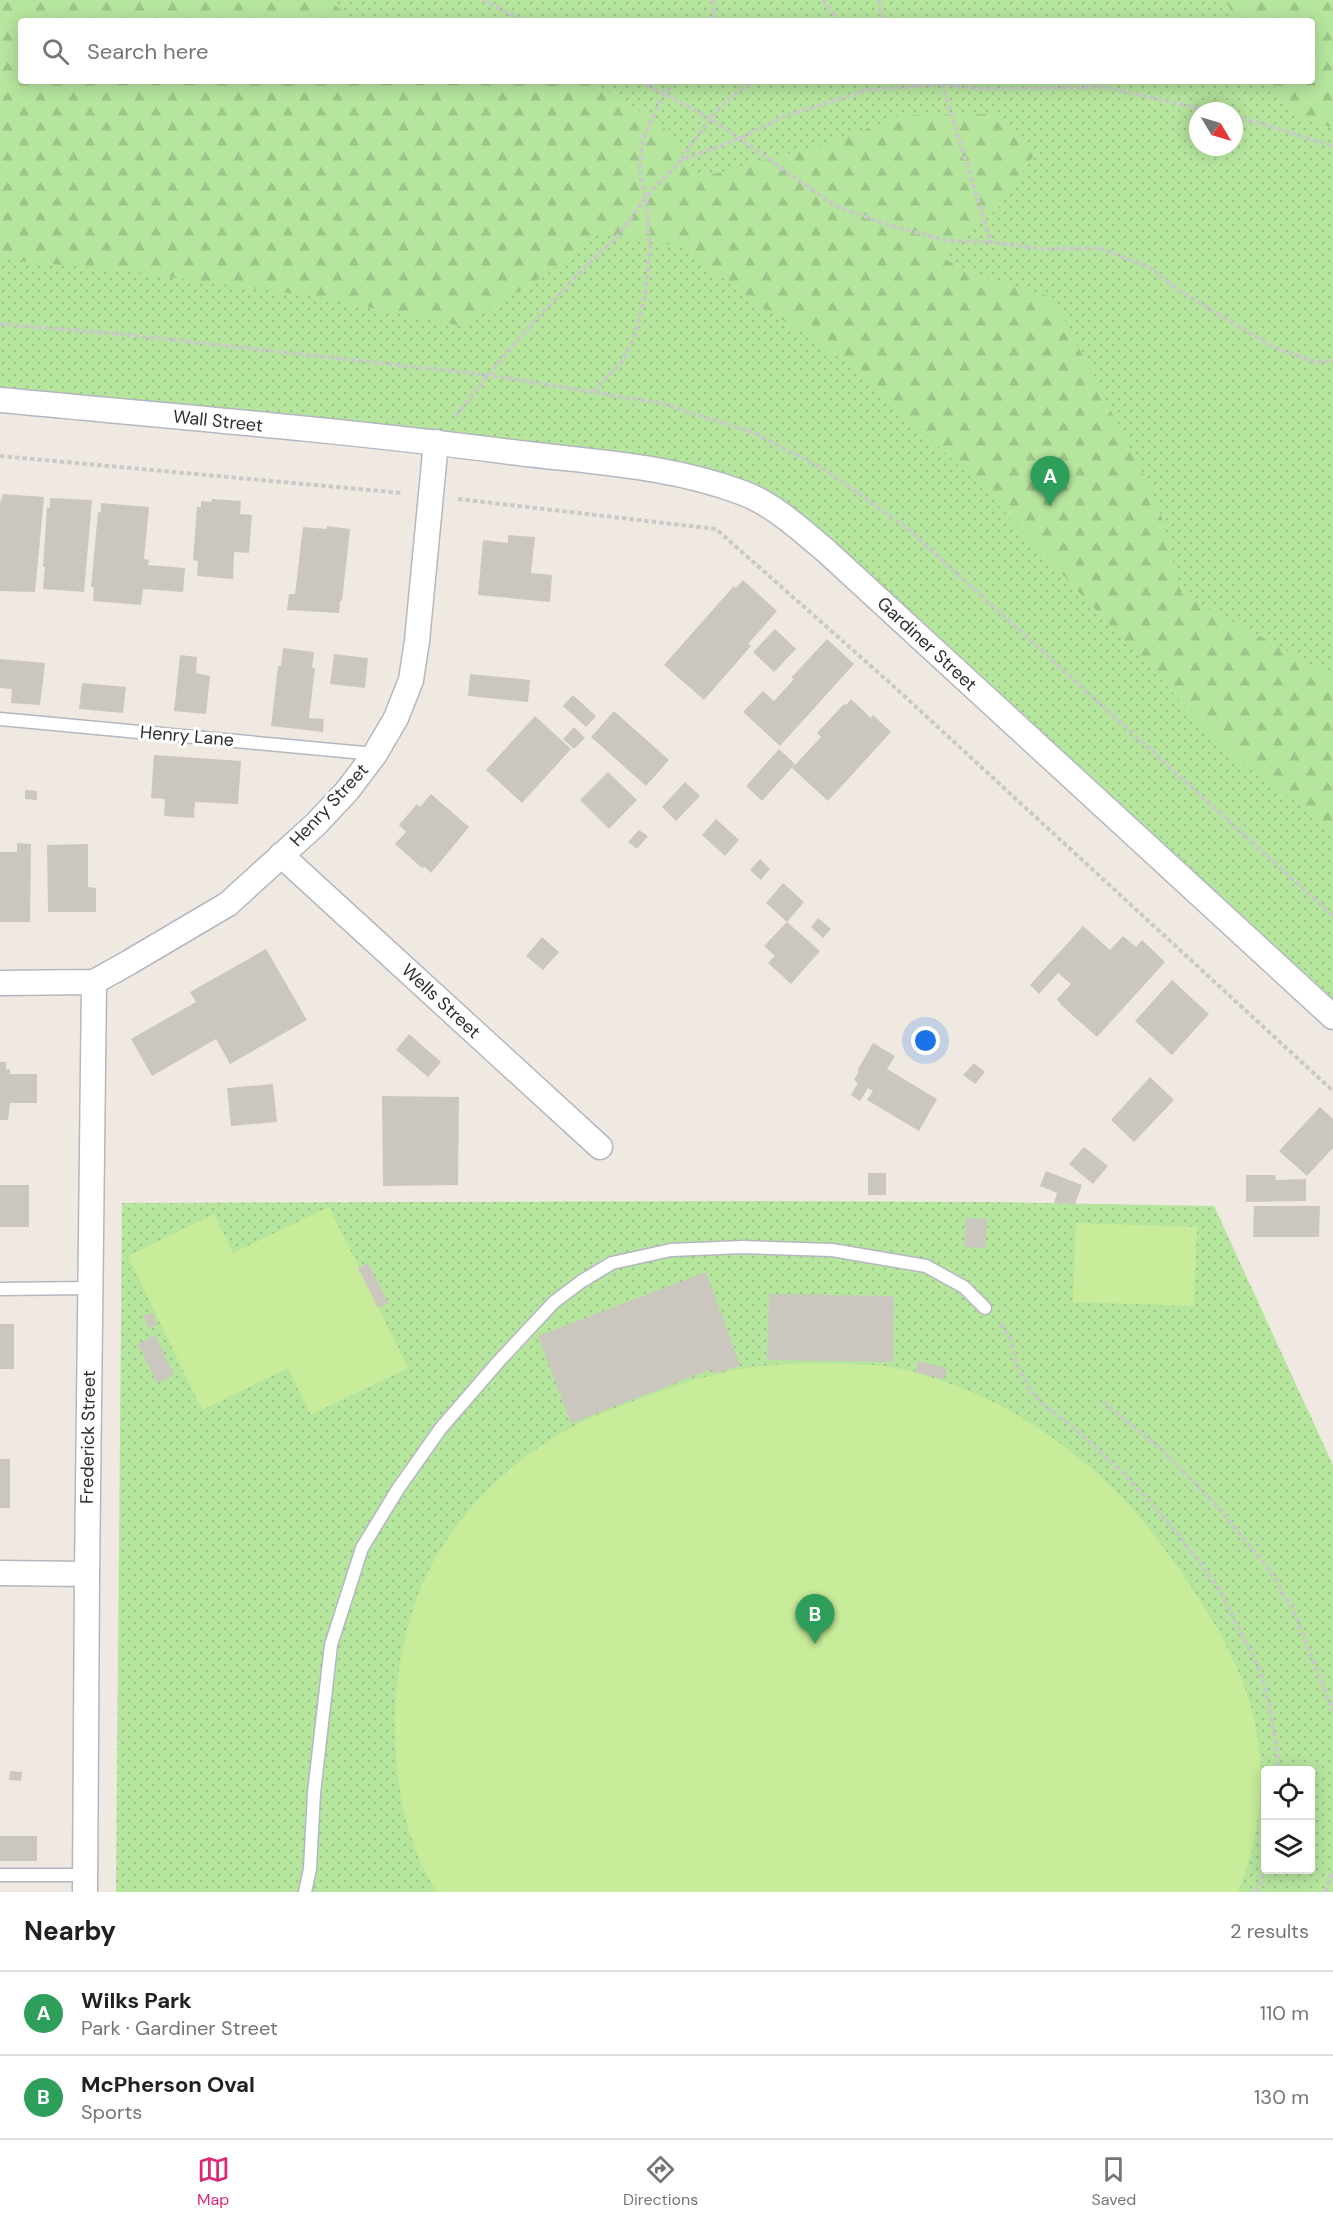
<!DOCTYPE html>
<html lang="en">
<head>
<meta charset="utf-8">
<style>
  :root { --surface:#fff; --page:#f2f2f2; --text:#202124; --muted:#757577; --line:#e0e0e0; --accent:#db2777 }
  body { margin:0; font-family:"DM Sans",sans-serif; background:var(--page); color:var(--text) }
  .controls { position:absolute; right:18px; bottom:18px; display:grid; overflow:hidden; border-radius:6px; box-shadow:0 3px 15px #0003 }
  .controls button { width:54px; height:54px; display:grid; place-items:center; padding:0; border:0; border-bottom:2px solid var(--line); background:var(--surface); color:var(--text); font:30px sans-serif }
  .compass { position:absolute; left:1189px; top:102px; width:54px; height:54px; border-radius:50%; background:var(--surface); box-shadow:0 3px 15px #0003; rotate:128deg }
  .you { position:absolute; left:926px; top:1041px; width:21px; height:21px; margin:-15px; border:4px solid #fff; border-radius:50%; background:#1a73e8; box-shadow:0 0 0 9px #1a73e833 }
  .badge { display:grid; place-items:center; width:39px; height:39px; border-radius:50%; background:var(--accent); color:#fff; font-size:20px; font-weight:700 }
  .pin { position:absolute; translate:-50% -50px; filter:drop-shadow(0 2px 3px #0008) }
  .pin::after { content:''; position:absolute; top:32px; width:21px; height:18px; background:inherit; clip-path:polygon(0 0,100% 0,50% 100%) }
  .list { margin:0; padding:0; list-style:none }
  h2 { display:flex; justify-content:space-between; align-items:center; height:78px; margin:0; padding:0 24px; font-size:26px }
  h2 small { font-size:20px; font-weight:400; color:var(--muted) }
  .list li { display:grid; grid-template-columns:39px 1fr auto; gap:18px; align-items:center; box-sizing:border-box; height:84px; padding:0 24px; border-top:2px solid var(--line) }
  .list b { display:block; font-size:22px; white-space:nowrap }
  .list p { margin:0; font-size:20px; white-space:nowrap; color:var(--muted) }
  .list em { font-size:20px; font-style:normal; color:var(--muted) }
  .icon { flex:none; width:33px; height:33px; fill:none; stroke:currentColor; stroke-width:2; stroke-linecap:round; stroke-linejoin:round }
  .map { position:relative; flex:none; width:1333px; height:1892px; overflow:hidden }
  .search { position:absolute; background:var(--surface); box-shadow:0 3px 15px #0003; left:18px; right:18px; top:18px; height:66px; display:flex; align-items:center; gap:15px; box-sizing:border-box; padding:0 21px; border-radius:6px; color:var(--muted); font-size:22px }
  .sheet { height:246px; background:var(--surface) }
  nav { display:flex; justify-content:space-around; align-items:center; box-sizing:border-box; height:84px; border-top:2px solid var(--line); background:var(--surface); font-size:16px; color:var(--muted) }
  nav a { display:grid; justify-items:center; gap:3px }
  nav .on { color:var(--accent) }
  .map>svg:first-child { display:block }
  .grass { fill:url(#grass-dots); fill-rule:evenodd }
  .forest { fill:url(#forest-firs) }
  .pitch { fill:#c9ec9a }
  .building { fill:#cbc7bf }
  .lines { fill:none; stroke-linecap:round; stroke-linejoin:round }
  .lane-casing { stroke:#b4b7c1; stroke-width:15 }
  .street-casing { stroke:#b4b7c1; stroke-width:27 }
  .path { stroke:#c9c9c9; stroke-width:4; stroke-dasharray:4.5 3; stroke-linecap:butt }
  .lane { stroke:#fff; stroke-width:12 }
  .street { stroke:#fff; stroke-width:24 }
  .labels { text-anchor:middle; stroke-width:6; stroke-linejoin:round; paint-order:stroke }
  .street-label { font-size:18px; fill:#2e2e2e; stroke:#fff }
</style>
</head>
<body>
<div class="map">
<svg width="1333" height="1892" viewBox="0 0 1333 1892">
  <defs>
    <pattern id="grass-dots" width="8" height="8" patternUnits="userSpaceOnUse" patternTransform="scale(1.5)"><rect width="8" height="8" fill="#b6e59e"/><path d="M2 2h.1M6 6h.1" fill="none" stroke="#9dc588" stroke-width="1.8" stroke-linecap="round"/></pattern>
    <pattern id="forest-firs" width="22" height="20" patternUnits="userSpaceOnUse" patternTransform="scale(1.5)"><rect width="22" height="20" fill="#b6e59e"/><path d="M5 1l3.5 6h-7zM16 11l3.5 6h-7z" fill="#9dc588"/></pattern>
  </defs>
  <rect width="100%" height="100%" fill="#efe9e1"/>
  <g class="grass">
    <path d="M0,0h1333v1017l-508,-467 -125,-72 -700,-78zM21,21h1291v60h-1291zM1198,111h36v36h-36z"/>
    <path d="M752,1201l239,1 223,4 119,259v427h-1217l6,-689zM1266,1770h44v100h-44z"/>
  </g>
  <g class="forest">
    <path d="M0,0h328l27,21h-334v60h569l72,44 37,53 142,-39 61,-24 93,-1 41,38 -37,55 -57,51 39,19 72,20 105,207 24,90 151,82v156l-14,-14 -86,-61 -254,-272 -124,-117 -98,-65 -79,-57 -80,-12 -51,40 -85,52 -144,-29 -204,-27 -114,-11z"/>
    <path d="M1225,0h108v128l-42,-13 -20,-34h41v-60h-75z"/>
  </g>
  <g class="pitch">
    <path d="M329,1207l79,161 -97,47 -23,-47 -86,42 -74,-154 86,-42 19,39z"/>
    <path d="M1076,1223l121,4 -3,79 -121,-4z"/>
    <path d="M828,1363c15,1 31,1 46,2 35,3 72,16 104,30 59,25 129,80 168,130 16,20 31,41 46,63 32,48 62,103 67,162 5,51 -2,94 -21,142h-801c-34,-52 -42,-113 -42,-173 1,-56 15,-121 45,-169 28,-46 73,-89 120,-116 27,-16 57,-27 87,-38 41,-15 83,-28 127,-31 18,-2 36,-1 54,-2z"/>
  </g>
  <g class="building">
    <path d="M3,494l41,3 -9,95 -35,-1v-88z"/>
    <path d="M50,498l42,2 -8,92 -41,-3 2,-22h-2l4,-60 3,1z"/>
    <path d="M212,499l29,2 -1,13 12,1 -3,38 -15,-1 -1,27 -36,-3 1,-15 -5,-1 4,-53h4v-6l10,1z"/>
    <path d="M101,503l48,4 -5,52 5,1 -1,5 37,3 -2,24 -40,-3 -2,16 -48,-4 1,-14h-3l7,-75h3z"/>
    <path d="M327,526l23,3 -8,72h-2l-1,12 -52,-3 2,-16h6l8,-67 23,2z"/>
    <path d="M508,535l27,2 -4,36 21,2 -2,27 -72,-7 5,-55 25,3z"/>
    <path d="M743,580l34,31 -29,33 3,2 -47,54 -40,-35 70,-79 2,2z"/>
    <path d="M775,629l21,20 -22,23 -21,-20z"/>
    <path d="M827,639l27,25 -74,82 -37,-34 20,-21 11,10 20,-22 -3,-1z"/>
    <path d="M283,648l31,4 -2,16h3l-6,50 15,1 -1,13 -52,-6 7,-60h3z"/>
    <path d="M334,654l34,4 -3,30 -35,-4z"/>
    <path d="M180,655l17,2 -1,16 14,3 -4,38 -32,-3z"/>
    <path d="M0,659l45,4 -5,42 -29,-2 1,-14 -12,-1z"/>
    <path d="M470,674l60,6 -2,22 -60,-6z"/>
    <path d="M82,683l44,4 -3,26 -44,-4z"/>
    <path d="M573,695l23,21 -10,11 -23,-21z"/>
    <path d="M851,699l20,19 2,-3 18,17 -63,69 -36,-33 29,-31 -4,-4 27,-29 2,1z"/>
    <path d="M614,711l55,49 -23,26 -55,-49z"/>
    <path d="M535,716l36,33 -49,54 -36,-33z"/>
    <path d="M574,727l11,11 -11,11 -11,-10z"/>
    <path d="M779,749l16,15 -33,37 -16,-15z"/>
    <path d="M154,755l87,6 -3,43 -43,-2 -1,16 -30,-2 1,-17 -14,-1z"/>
    <path d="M608,772l29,28 -28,29 -29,-29z"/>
    <path d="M685,782l15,14 -24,25 -14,-14z"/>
    <path d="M25,790l12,1v9l-12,-1z"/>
    <path d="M431,794l38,33 -38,46 -6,-6 -3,1 -27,-24 11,-12 -7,-7 18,-21 3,3z"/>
    <path d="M716,819l23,21 -14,16 -23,-21z"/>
    <path d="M639,830l9,6 -11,13 -9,-7z"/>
    <path d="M17,843l14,1 -1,78h-30v-70h17z"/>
    <path d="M88,844v43l8,1v24h-48l-1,-67z"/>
    <path d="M760,859l10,10 -9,11 -11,-10z"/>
    <path d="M783,883l21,19 -17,20 -21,-19z"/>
    <path d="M818,918l13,11 -8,9 -12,-11z"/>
    <path d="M787,922l33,29 -29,33 -23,-21 7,-7 -11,-10z"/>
    <path d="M1083,926l27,24 13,-14 13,11 6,-7 23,22 -68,75 -36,-32 -4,-6 14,-15 -13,-11 -19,21 -9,-9z"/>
    <path d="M542,937l17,15 -16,18 -17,-14z"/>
    <path d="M266,949l41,71 -77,44 -14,-25 -64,37 -21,-37 65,-37 -6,-10z"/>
    <path d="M1172,980l37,34 -37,41 -37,-34z"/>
    <path d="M409,1034l32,28 -13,15 -32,-27z"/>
    <path d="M873,1043l22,13 -8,13 50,30 -18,32 -52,-31 6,-9 -5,-3 -8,13 -9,-6 7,-12 -4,-3 5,-9h-2z"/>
    <path d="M0,1062h6v8l4,-1v5h27v29h-27l-2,17h-8z"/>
    <path d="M974,1063l11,9 -10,12 -12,-9z"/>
    <path d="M1150,1077l24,23 -40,42 -23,-22z"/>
    <path d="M273,1084l4,38 -46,4 -4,-38z"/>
    <path d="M382,1096l77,1 -1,88 -75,1z"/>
    <path d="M1320,1107l13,12v29l-26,28 -28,-25z"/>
    <path d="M1084,1147l24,19 -15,18 -24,-20z"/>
    <path d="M1046,1171l36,14 -7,19 -21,-1 3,-10 -17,-7z"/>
    <rect x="868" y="1173" width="18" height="22"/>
    <path d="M1246,1175h29l1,5 30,-1v22l-60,1z"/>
    <rect x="0" y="1185" width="29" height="42"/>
    <path d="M1254,1206h66l-1,31h-66z"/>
    <path d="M966,1218l21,1 -2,29 -21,-1z"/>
    <path d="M368,1263l20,40 -10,5 -20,-40z"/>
    <path d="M706,1272l34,93 -26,9 -2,-5 -141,54 -33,-87z"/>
    <path d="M769,1294l125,2 -1,66 -126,-2z"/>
    <path d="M152,1313l5,12 -8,4 -6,-13z"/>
    <rect x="0" y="1324" width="14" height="45"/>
    <path d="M155,1335l19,40 -17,8 -19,-39z"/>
    <path d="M918,1361l29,7 -3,11 -29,-7z"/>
    <rect x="0" y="1459" width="10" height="49"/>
    <path d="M10,1771l12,1 -1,9 -12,-1z"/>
    <rect x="0" y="1836" width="37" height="25"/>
  </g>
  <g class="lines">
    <defs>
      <g id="lane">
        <path d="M0,719l375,35"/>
        <path d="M0,1289l90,-1"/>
        <path d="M0,1875h86"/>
        <path d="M305,1892l5,-23 4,-76 17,-148 31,-97 36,-59 43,-61 58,-67 55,-59 28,-21 30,-18 59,-13 72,-3 89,3 94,16 38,21 21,21"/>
      </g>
      <g id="street">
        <path d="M0,400c170,16 341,30 511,52 78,10 159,13 232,41 30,11 58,37 82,57l508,467"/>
        <path d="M281,855l319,292"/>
        <path d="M0,983l94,-1 34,-19 100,-59 88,-80 31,-33 28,-37 21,-36 15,-38 6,-39 19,-199"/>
        <path d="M0,1573l87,1"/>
        <path d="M85,1892l2,-318 7,-592"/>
      </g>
    </defs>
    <use href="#lane" class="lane-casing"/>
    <use href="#street" class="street-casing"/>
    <g class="path">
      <path d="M483,0l41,21"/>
      <path d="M713,0l1,21"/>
      <path d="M823,0l17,21"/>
      <path d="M879,0l3,21"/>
      <path d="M640,81l70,37 124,87 51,19 62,17 44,1 52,7 57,-1 51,20 27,22 95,57 42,15 18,-1"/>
      <path d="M935,81l7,3 49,158"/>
      <path d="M1234,117l29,7 70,22"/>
      <path d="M682,159c20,-29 40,-61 72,-78"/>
      <path d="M0,324l129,11 359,40 172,28 95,30 72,38 80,57 426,388"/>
      <path d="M594,391l26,-27 14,-25 11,-43 5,-48 -4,-51 -6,-21 1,-23 4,-19 19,-40 12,-13"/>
      <path d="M456,416l32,-41 43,-50 57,-61 28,-26 30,-41 36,-37 59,-22 41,-21 86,-27 74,-6 41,5 121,-2 107,24"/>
      <path d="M0,456l402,37"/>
      <path d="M458,499l258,30 173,153 444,409"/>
      <path d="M1001,1324l10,16 6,25 11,22 16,18 31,24 50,46 54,60 39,52 42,84 10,38 10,61"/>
      <path d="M1103,1402l56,45 57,58 52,63 24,39 41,104"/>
      <path d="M1256,1892l10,-22"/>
      <path d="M1325,1892l8,-21"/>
    </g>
    <use href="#lane" class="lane"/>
    <use href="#street" class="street"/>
  </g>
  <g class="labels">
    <g class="street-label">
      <text transform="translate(218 421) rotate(6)" y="6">Wall Street</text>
      <text transform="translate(927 644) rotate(43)" y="6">Gardiner Street</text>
      <text transform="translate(187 736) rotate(5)" y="6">Henry Lane</text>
      <text transform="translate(329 805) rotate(-47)" y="6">Henry Street</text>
      <text transform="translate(441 1001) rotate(43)" y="6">Wells Street</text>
      <text transform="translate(88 1437) rotate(-89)" y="6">Frederick Street</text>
    </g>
  </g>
</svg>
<div class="controls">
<button><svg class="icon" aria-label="locate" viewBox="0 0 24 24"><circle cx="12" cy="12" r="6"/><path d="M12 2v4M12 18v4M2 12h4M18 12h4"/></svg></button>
<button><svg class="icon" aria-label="layers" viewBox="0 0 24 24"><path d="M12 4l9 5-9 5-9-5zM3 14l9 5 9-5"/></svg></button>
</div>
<svg class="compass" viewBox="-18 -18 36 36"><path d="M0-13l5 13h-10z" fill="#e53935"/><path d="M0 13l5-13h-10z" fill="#757577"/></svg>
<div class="you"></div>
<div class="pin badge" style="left:1050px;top:506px;background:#2e9e5b">A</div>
<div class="pin badge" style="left:815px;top:1644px;background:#2e9e5b">B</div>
<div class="search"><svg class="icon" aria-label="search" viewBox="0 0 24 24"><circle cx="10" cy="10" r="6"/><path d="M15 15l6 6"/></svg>Search here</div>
</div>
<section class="sheet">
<h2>Nearby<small>2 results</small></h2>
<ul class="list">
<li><span class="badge" style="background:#2e9e5b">A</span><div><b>Wilks Park</b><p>Park · Gardiner Street</p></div><em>110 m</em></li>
<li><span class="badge" style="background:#2e9e5b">B</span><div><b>McPherson Oval</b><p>Sports</p></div><em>130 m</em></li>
</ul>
</section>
<nav>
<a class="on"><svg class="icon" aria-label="map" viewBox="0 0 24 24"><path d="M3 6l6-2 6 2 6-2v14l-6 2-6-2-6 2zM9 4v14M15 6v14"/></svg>Map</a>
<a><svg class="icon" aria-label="directions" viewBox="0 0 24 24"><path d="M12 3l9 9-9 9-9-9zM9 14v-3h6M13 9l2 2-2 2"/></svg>Directions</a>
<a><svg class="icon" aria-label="saved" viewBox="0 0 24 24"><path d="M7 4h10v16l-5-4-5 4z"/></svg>Saved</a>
</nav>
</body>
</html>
